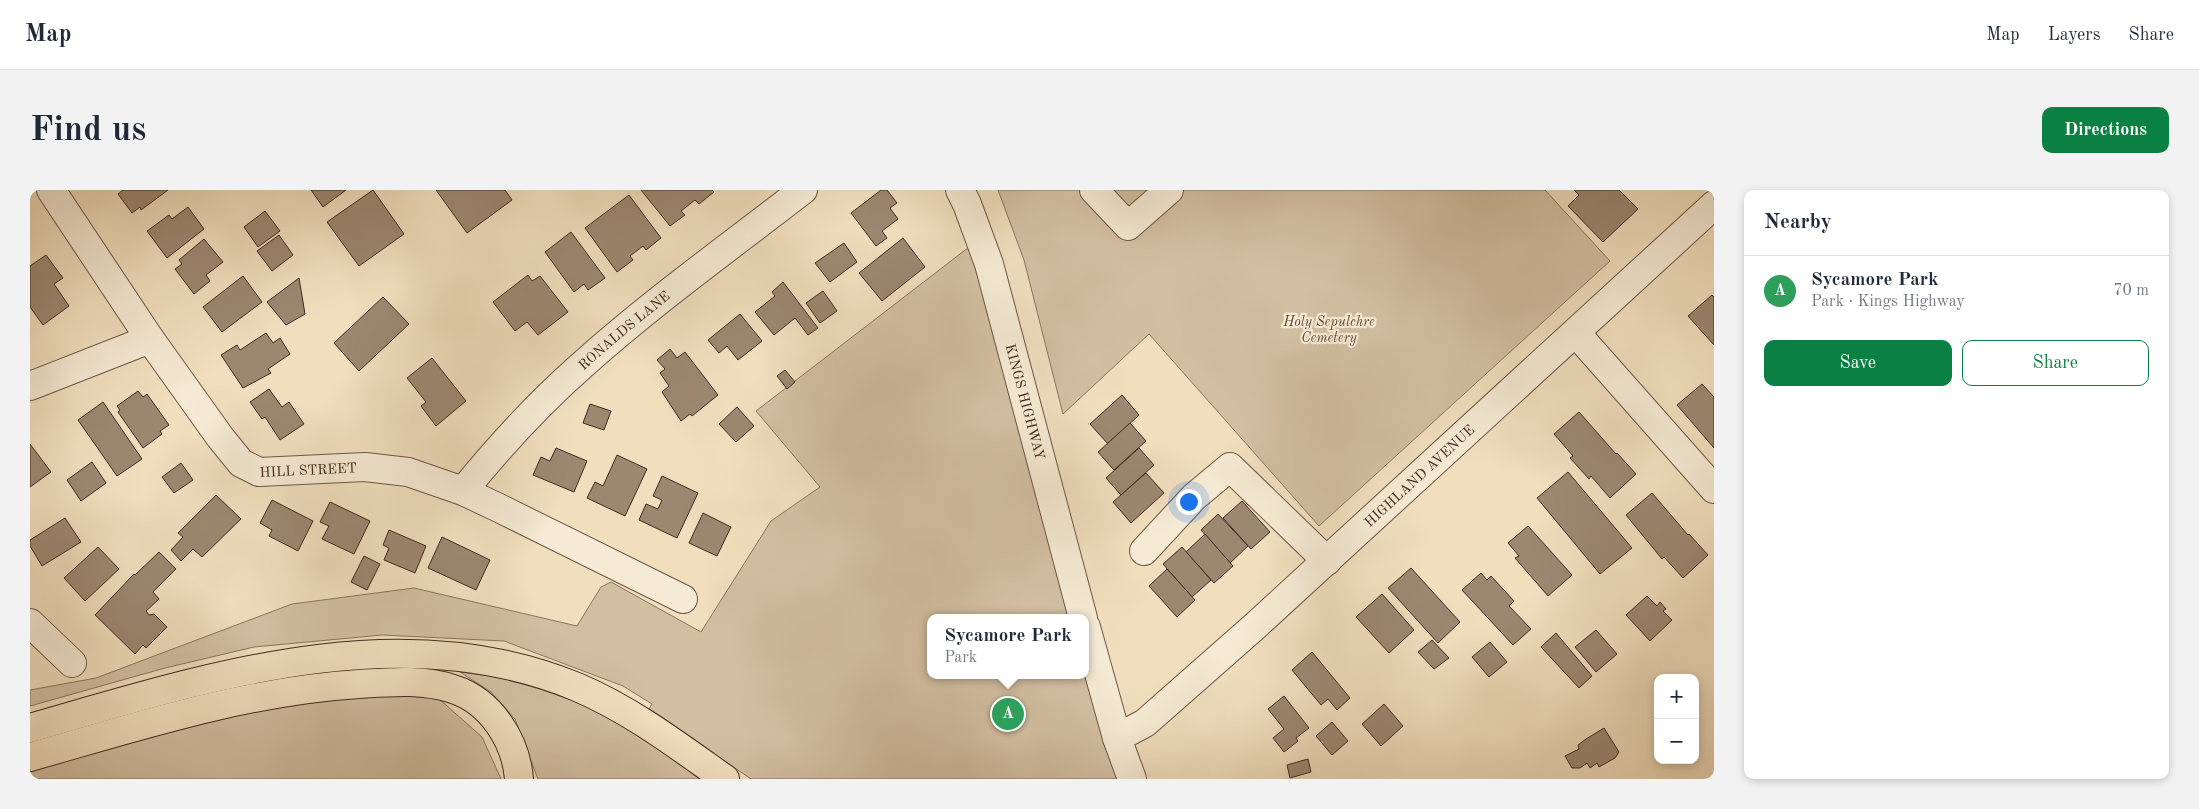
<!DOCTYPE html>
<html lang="en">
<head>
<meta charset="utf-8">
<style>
  :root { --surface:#fff; --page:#f2f2f3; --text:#1f2937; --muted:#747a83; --line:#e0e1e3; --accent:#0b8043 }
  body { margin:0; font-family:"Old Standard TT",serif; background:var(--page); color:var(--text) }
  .controls { position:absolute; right:15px; bottom:15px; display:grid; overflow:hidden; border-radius:10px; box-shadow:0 2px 8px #0003 }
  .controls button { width:45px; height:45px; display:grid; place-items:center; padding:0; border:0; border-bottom:1px solid var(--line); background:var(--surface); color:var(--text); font:25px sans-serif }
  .you { position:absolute; left:1158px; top:311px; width:18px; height:18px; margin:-12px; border:4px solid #fff; border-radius:50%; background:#1a73e8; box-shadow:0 0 0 8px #1a73e833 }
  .badge { display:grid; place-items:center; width:32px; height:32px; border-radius:50%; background:var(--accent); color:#fff; font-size:16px; font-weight:700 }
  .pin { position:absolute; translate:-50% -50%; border:2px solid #fff; box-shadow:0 1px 5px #0006 }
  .popup { position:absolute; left:897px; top:424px; width:162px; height:65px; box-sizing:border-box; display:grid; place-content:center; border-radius:10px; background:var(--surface); filter:drop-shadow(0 1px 4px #0005); font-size:16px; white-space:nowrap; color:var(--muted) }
  .popup b { font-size:19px; color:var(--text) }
  .popup::after { content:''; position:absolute; left:50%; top:100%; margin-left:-10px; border:10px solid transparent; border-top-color:var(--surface) }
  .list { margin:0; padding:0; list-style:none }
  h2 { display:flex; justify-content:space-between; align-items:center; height:65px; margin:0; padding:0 20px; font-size:21px }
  h2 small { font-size:16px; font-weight:400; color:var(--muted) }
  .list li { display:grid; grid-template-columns:32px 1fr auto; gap:15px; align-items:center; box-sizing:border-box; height:70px; padding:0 20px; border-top:1px solid var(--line) }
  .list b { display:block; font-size:19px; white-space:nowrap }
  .list p { margin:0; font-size:16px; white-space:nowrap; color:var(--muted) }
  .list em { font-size:16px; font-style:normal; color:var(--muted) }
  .actions { display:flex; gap:10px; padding:15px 20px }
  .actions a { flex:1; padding:11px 0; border:1px solid var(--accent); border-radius:10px; text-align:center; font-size:18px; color:var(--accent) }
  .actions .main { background:var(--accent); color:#fff }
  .map { position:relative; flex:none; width:1684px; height:589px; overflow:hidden; border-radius:10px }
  header { display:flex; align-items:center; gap:30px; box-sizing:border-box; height:70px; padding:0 25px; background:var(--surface); border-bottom:1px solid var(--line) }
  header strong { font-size:24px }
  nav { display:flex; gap:28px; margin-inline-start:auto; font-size:18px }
  .intro { display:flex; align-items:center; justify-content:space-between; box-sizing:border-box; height:120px; padding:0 30px }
  h1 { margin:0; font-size:35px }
  .button { padding:12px 22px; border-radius:10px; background:var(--accent); color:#fff; font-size:18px; font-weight:700 }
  main { display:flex; gap:30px; padding:0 30px }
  aside { flex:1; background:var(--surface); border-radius:10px; box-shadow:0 2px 8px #0003 }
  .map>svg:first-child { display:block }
  .green { fill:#d2bfa2; stroke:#8a7460 }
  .building { fill:#9c8771; stroke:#42291f }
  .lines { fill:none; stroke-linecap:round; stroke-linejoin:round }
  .minor-casing { stroke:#6e5646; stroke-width:30 }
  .highway-casing { stroke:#42291f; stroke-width:30 }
  .minor { stroke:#f5ead4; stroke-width:28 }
  .highway { stroke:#f0debd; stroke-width:28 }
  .labels { text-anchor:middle; stroke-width:4.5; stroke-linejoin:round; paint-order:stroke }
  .park-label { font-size:14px; font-style:italic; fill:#5f4739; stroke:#f5ead4 }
  .street-label { font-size:14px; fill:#42291f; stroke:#f5ead4 }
</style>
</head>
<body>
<header>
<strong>Map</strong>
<nav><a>Map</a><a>Layers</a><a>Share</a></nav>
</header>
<div class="intro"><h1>Find us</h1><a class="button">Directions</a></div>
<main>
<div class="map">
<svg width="1684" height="589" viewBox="0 0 1684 589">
  <rect width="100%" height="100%" fill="#f0debd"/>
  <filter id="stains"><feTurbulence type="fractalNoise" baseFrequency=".004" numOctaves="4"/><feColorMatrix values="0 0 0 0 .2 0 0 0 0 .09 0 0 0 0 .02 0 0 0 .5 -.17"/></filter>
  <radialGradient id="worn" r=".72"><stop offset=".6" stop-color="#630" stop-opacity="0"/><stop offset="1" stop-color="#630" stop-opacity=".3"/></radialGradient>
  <g class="green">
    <path d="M968,0h547l65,71 -291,265 -170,-192 -86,80 -39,-154z"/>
    <path d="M943,54l106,374h-149v57h156l39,104h-374l-102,-70 3,-5 -29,-18 -119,-45 -122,-6 -128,12 -89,21 -135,38v-16l66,-12 196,-74 122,-16 163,38 24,-39 10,-5 90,50 70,-111 49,-34 -64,-76z"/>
    <path d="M430,482l52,7 105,35 90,65h-169l-23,-60 -24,-27z"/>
    <path d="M342,504l66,4 44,39 19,42h-471v-7l10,-5 217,-60z"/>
  </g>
  <g class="building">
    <path d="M93,0h45l-27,20 -1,-3 -8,6 -14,-19z"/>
    <path d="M281,0h35l-23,17z"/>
    <path d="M343,0l31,44 -45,32 -32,-44z"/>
    <path d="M406,0h69l7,10 -45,33z"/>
    <path d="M611,0h71l2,2 -15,12 -4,-4 -14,11 4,4 -15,11z"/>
    <path d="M851,0h6l10,13 -7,5 8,11 -16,12 5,7 -11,8 -25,-33z"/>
    <path d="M1544,0h45l19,19 -35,33 -35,-36 11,-11z"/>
    <path d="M599,5l32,43 -15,12 -3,-4 -13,10 3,4 -16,12 -32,-44z"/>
    <path d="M158,17l16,22 -37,29 -20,-27 22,-16 3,4z"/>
    <path d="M235,21l15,20 -22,16 -14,-20z"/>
    <path d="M541,42l34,46 -17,12 -4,-6 -10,8 -29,-40z"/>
    <path d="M249,45l14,20 -21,16 -15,-20z"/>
    <path d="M873,48l22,29 -43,34 -23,-28z"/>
    <path d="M174,49l19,23 -17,13 4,6 -16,13 -19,-25 7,-5 -3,-4z"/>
    <path d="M814,53l13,19 -27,20 -15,-19z"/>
    <path d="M16,65l17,23 -9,6 15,22 -26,19 -13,-18v-41z"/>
    <path d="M498,85l4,6 8,-5 28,36 -30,23 -11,-13 -12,9 -22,-29z"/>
    <path d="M213,86l19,26 -40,30 -19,-25z"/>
    <path d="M269,88l6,36 -19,11 -19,-23z"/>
    <path d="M753,92l35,46 -10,7 -13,-17 -21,17 -19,-23 20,-16 -3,-4z"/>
    <path d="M793,101l14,20 -17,12 -14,-20z"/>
    <path d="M1682,105l2,2v48l-26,-29z"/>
    <path d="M353,107l26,27 -50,47 -25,-28z"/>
    <path d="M710,124l22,27 -24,19 -11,-14 -8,7 -11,-13z"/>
    <path d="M236,143l7,10 7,-5 10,16 -22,15 3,4 -28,15 -22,-33 16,-10 3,5z"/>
    <path d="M640,159l7,9 8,-6 33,43 -26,21 -2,-2 -9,7 -19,-29 7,-6 -9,-13 5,-4 -8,-9z"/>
    <path d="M402,168l34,43 -30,25 -15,-20 5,-4 -19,-24z"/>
    <path d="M755,180l10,12 -8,7 -10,-13z"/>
    <path d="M1672,194l12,13v51l-37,-43z"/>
    <path d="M239,199l13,18 7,-5 15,22 -24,16 -15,-23 -3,2 -12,-17z"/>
    <path d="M108,201l5,6 4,-3 22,31 -9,6 2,3 -19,14 -25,-36 2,-2 -3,-4z"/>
    <path d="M1092,205l17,20 -31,29 -18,-20z"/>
    <path d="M73,212l39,57 -25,17 -39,-56z"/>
    <path d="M560,214l21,7 -7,19 -21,-7z"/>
    <path d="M707,217l17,19 -18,16 -17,-18z"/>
    <path d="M1549,222l37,42 1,-1 19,21 -26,24 -19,-22 -2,3 -19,-21 3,-2 -19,-22z"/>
    <path d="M1100,233l16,18 -32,29 -16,-18z"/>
    <path d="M0,254l21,28 -21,15z"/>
    <path d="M526,258l31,13 -13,31 -41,-17 8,-18 9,4z"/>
    <path d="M1109,258l15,17 -33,30 -15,-17z"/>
    <path d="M587,265l30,14 -22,47 -38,-18 8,-16 8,4z"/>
    <path d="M62,272l14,21 -25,18 -14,-21z"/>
    <path d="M151,273l12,17 -19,13 -12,-16z"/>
    <path d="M1538,282l64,76 -32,26 -63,-76z"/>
    <path d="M1116,283l18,20 -33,30 -18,-21z"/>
    <path d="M632,286l36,17 -21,45 -38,-18 7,-16 12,5 4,-9 -9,-4z"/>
    <path d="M1622,303l36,42 1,-1 19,21 -25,23 -19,-21 -2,2 -36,-44z"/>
    <path d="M186,305l25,24 -39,38 -9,-8 -12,12 -10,-11 12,-13 -5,-4z"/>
    <path d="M242,310l41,21 -15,30 -29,-15 3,-6 -12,-7z"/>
    <path d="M1212,311l28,31 -19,17 -28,-31z"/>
    <path d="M300,312l40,19 -16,33 -32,-15 7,-13 -9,-4z"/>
    <path d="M673,323l28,14 -14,29 -28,-13z"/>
    <path d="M1188,324l30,32 -18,17 -29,-33z"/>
    <path d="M35,328l16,24 -39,24 -12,-20v-6z"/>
    <path d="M1498,336l44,49 -24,21 -33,-38 4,-2 -11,-13z"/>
    <path d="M359,340l37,16 -11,27 -31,-13 5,-12 -6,-3z"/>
    <path d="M1175,344l28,32 -19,17 -28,-31z"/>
    <path d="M412,347l48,23 -14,30 -48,-22z"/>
    <path d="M68,357l21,22 -34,32 -21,-23z"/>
    <path d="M1152,357l29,33 -19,17 -29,-33z"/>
    <path d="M129,362l17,17 -23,23 6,7 -13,12 3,4 5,-1 13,13 -21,21 -3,-3 -8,9 -40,-39 39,-41 1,1z"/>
    <path d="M334,366l16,8 -13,26 -16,-8z"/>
    <path d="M1381,378l49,54 -22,21 -50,-55z"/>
    <path d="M1137,379l28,31 -18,17 -28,-31z"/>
    <path d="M1451,383l6,7 4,-4 23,25 -5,5 22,23 -18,16 -51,-55z"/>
    <path d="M1352,404l32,36 -25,23 -33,-36z"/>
    <path d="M1617,406l10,10 3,-4 6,7 -3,2 9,9 -22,21 -24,-26z"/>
    <path d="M1566,440l21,24 -21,18 -21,-25z"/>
    <path d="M1526,443l36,43 -13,12 -38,-41z"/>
    <path d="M1402,450l17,18 -15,11 -16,-17z"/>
    <path d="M1460,452l17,20 -18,15 -17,-20z"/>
    <path d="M1282,462l38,46 -13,12 -9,-11 -7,6 -29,-35z"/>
    <path d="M1254,506l25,32 -13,10 2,3 -14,11 -11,-14 11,-9 -16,-20z"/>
    <path d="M1354,514l19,22 -22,20 -19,-22z"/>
    <path d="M1302,532l16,19 -16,14 -16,-19z"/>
    <path d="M1574,538l15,24 -4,6 -16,9 -2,-4 -7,5 -3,-5 -7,5h-8l-7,-12 14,-7 -1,-4 8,-6z"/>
    <path d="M1278,569l3,13 -21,6 -3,-13z"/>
  </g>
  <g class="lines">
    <defs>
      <g id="minor">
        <path id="s1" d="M21,0l99,149 70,98 21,26 18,9 106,-5 43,5 55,19 36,17 184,91"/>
        <path id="s2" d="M930,0l7,14 22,60 94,354"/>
        <path d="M1064,0l34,36 41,-36"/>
        <path d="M1546,143l138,156"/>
        <path d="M0,196l120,-47"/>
        <path id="s3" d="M433,301c35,-43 75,-87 117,-124 70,-63 148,-119 223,-177"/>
        <path d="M1114,361l50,-54 36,-30 97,94"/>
        <path d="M0,433l42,40"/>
        <path d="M1056,437l31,111 15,41"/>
        <path id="s4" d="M1087,548l28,-15 109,-96 460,-422"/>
      </g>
      <g id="highway">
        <path d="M0,538c175,-50 369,-115 547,-41 54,23 100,58 148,92"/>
        <path d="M0,567c109,-31 216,-66 329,-73 32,-2 64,-5 94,5 38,12 63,52 66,90"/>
      </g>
    </defs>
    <use href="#minor" class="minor-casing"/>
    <use href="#highway" class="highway-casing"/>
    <use href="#minor" class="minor"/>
    <use href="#highway" class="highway"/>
  </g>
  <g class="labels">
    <g class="park-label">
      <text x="1299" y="136">Holy Sepulchre<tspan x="1299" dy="16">Cemetery</tspan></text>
    </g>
    <g class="street-label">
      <text dy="5" stroke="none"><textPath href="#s3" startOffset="228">RONALDS LANE</textPath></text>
      <text dy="5" stroke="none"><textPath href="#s2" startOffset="222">KINGS HIGHWAY</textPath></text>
      <text dy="5" stroke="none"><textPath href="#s1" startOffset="402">HILL STREET</textPath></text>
      <text dy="5" stroke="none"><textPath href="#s4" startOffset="401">HIGHLAND AVENUE</textPath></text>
    </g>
  </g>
  <rect width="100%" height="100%" filter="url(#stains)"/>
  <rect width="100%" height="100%" fill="url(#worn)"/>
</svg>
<div class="controls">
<button>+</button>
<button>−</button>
</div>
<div class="you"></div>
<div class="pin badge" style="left:978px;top:524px;background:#2e9e5b">A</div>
<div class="popup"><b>Sycamore Park</b>Park</div>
</div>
<aside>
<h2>Nearby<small></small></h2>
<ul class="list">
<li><span class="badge" style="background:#2e9e5b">A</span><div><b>Sycamore Park</b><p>Park · Kings Highway</p></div><em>70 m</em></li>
</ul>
<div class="actions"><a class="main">Save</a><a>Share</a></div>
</aside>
</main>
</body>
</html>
